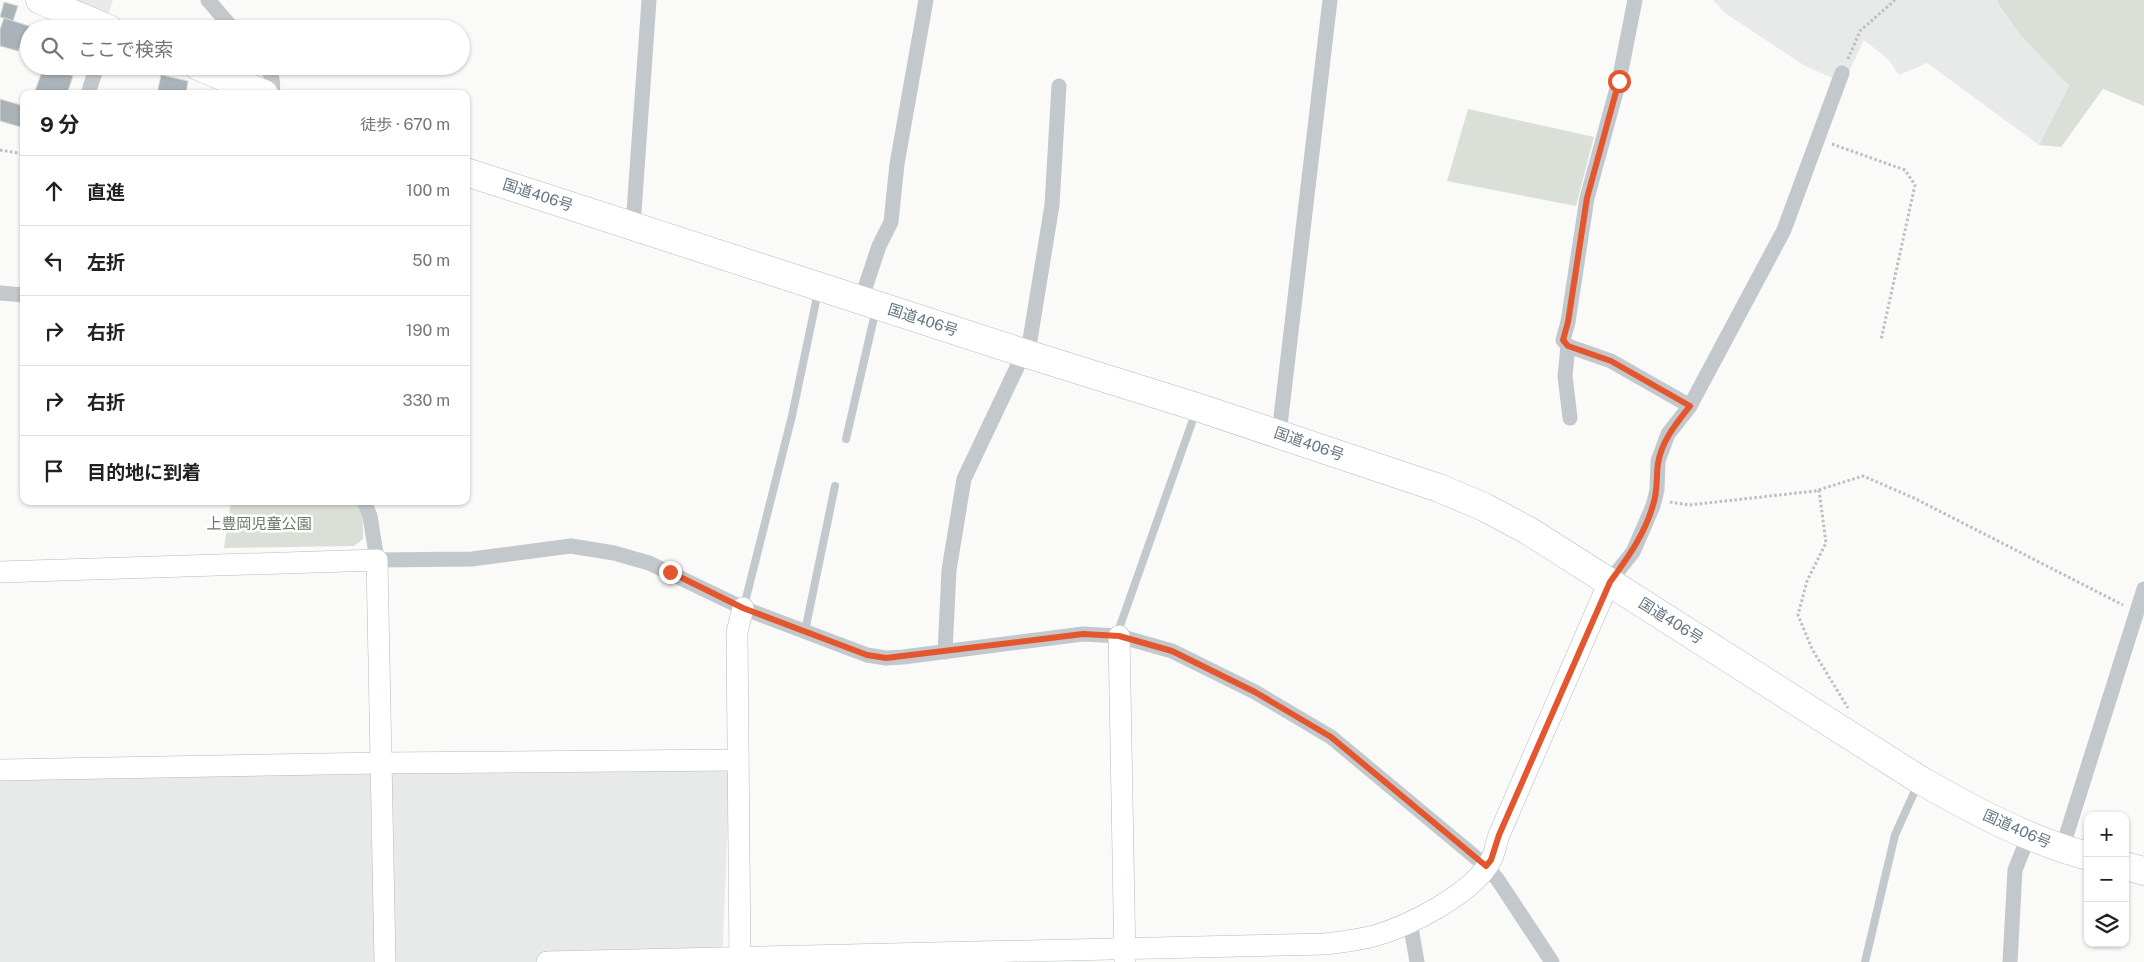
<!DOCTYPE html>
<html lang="ja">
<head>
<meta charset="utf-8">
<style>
  :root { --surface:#fff; --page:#f2f2f2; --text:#202124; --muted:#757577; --line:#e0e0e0 }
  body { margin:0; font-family:"Public Sans","Noto Sans JP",sans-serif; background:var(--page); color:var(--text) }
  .controls { position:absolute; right:15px; bottom:15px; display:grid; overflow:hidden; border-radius:10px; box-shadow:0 1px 4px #0004 }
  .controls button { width:45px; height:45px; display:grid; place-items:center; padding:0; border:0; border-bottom:1px solid var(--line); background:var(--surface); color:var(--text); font:25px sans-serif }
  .stop { position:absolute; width:15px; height:15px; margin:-11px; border:4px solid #e4572e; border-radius:50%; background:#fff }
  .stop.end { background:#e4572e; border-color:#fff; box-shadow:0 1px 5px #0008 }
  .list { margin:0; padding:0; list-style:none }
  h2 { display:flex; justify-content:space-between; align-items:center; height:65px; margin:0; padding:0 20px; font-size:21px }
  h2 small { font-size:16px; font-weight:400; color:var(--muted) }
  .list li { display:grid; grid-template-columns:32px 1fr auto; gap:15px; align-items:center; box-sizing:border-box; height:70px; padding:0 20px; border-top:1px solid var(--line) }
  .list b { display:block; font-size:19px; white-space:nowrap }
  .list em { font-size:16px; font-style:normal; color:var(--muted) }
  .icon { flex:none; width:28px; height:28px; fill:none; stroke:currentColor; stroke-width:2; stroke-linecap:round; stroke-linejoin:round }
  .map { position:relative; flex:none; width:2144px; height:962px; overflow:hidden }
  .search { position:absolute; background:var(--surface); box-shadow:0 1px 4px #0004; left:20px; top:20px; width:450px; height:55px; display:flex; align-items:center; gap:12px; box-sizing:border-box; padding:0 18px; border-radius:28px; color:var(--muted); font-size:19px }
  .panel { position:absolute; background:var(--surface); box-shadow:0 1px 4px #0004; left:20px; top:90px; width:450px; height:415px; border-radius:10px }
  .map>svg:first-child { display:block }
  .built { fill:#e8e9e9 }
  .green { fill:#dadfd7 }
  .building { fill:#aab3b9; stroke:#dcdcda }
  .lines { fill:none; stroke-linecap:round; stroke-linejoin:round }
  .secondary-casing { stroke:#b3babf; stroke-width:22 }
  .highway-casing { stroke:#b4b9bd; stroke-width:29 }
  .path { stroke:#bbbfc2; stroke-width:3; stroke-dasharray:2.5 2.5; stroke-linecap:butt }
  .lane { stroke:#c3c8cc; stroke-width:8 }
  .street { stroke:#c3c8cc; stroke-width:15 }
  .secondary { stroke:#fff; stroke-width:21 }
  .highway { stroke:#fff; stroke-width:28 }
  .route { stroke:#e4572e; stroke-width:6 }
  .labels { text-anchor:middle; stroke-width:5; stroke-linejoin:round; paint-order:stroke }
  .street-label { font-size:15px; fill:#657683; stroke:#fff }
  .park-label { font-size:15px; fill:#687a64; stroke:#fff }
</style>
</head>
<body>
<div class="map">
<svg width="2144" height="962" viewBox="0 0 2144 962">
  <rect width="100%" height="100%" fill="#fafaf8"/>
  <g class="built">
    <path d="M73,0h40l-5,15z"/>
    <path d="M1713,0h285v5l23,31 48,50 -30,59 -112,-82 -28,12 -11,-16 -24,-19 -20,43 -39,-17 -80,-53z"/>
    <path d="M720,766l10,9 -8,187h-722v-184z"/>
  </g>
  <g class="green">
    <path d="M1998,0h146v106l-41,-17 -42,58 -22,-2 30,-59 -48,-50 -23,-32z"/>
    <path d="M1468,109l126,28 -18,69 -129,-25z"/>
    <path d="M231,501h125l7,14v24l-9,7 -130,2z"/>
  </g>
  <g class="building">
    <path d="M4,2l14,4 -5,15 -13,-4z"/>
    <path d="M4,18l25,8v20l-8,-3 -3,8 -18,-5v-17z"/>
    <path d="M44,66l29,10 -6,18h-23l-9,-3z"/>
    <path d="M161,75l27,6 -2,13h-29z"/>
    <path d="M0,99l24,7v22l-24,-7z"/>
  </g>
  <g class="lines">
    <defs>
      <g id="secondary">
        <path d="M0,572l377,-12 8,402"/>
        <path d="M1119,636l6,326"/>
        <path d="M0,770l381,-7 357,-3"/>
        <path d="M547,962l778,-18c17,-2 33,-4 49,-8 35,-10 99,-42 117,-76 4,-7 5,-17 8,-25l110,-253"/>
        <path d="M740,962l-3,-330 6,-24"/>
      </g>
      <g id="highway">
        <path d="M40,0l69,29"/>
        <path d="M198,66l66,28"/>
        <path d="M466,172l558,181 173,54 242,81 45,19 45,24 391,249c53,30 108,60 168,76"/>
        <path d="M2125,866l19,5"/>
      </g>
    </defs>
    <use href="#secondary" class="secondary-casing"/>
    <use href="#highway" class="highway-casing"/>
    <g class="path">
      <path d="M1848,59l12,-28 35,-31"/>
      <path d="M1832,144l73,26 10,15 -34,155"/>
      <path d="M0,150l24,4"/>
      <path d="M1819,490l7,53 -19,38 -9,34 14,34 36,59"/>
      <path d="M1670,502l19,3 126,-14 48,-15 51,22 209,107"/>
    </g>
    <g class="lane">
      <path d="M77,66l17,8"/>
      <path d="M846,439l30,-130"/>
      <path d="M744,606l48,-190 26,-124"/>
      <path d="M805,631l30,-145"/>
      <path d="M1119,634l1,-8 76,-215"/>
      <path d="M1865,962l30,-127 23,-51"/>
    </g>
    <g class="street">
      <path d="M208,0l25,29"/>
      <path d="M1635,0l-16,81 -32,117 -19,124 -5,18 5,6 43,15 79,45"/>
      <path d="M265,66c7,9 9,16 7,28"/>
      <path d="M88,94l9,-28"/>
      <path d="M633,226l16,-226"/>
      <path d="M0,293l24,2"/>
      <path d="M861,300l18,-54 12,-24 6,-58 29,-164"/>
      <path d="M1568,346l-3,30 5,42"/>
      <path d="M1279,434l51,-434"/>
      <path d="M364,501l6,15 7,44 95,-1 99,-13 43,7 35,10 94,45 124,47 19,3 17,-1 180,-23 36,2 53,15 83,41 76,45 155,129 12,14 54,82"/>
      <path d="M1609,582l24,-30 20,-46 4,-16 1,-29 10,-27 22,-28 94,-176 58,-157"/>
      <path d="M945,652l4,-82 15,-91 66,-139 22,-135 7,-119"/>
      <path d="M2062,849l82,-260"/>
      <path d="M1410,922l7,40"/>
      <path d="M2010,962l5,-92 14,-35"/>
    </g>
    <use href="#secondary" class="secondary"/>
    <use href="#highway" class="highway"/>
  </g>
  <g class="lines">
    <path class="route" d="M670,572l73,36 124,47 19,3 197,-24 36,2 53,15 83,41 76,45 155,129 5,-6 8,-25 111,-253c17,-23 35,-48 43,-77 5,-14 3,-28 5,-42 4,-23 18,-39 32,-57l-79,-45 -43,-15 -5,-6 5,-18 19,-124 32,-117"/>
  </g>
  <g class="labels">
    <g class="street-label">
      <text transform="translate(538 195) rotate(18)" y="5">国道406号</text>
      <text transform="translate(923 320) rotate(18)" y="5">国道406号</text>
      <text transform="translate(1309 444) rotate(19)" y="5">国道406号</text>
      <text transform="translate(1671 621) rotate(32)" y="5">国道406号</text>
      <text transform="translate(2017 829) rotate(24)" y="5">国道406号</text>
    </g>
    <g class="park-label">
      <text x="259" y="529">上豊岡児童公園</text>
    </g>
  </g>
</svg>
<div class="controls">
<button>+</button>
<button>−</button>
<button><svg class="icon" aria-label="layers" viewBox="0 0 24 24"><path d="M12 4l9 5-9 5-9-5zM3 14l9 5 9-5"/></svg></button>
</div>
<div class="stop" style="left:1619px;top:81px"></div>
<div class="stop end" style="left:670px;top:572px"></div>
<div class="search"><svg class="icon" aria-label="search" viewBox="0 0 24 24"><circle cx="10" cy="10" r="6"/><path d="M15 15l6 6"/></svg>ここで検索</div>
<section class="panel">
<h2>9 分<small>徒歩 · 670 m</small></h2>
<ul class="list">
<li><svg class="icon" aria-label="ahead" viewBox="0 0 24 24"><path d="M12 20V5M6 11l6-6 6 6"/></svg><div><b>直進</b></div><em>100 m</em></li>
<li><svg class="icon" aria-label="left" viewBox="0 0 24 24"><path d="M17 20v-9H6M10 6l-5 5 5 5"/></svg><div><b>左折</b></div><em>50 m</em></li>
<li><svg class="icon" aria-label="right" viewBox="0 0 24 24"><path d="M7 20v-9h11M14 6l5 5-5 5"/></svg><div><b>右折</b></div><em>190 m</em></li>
<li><svg class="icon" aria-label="right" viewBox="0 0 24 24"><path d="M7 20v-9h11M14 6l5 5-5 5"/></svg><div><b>右折</b></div><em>330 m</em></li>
<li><svg class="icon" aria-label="arrive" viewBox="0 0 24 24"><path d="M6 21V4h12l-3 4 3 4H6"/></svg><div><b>目的地に到着</b></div></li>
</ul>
</section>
</div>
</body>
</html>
